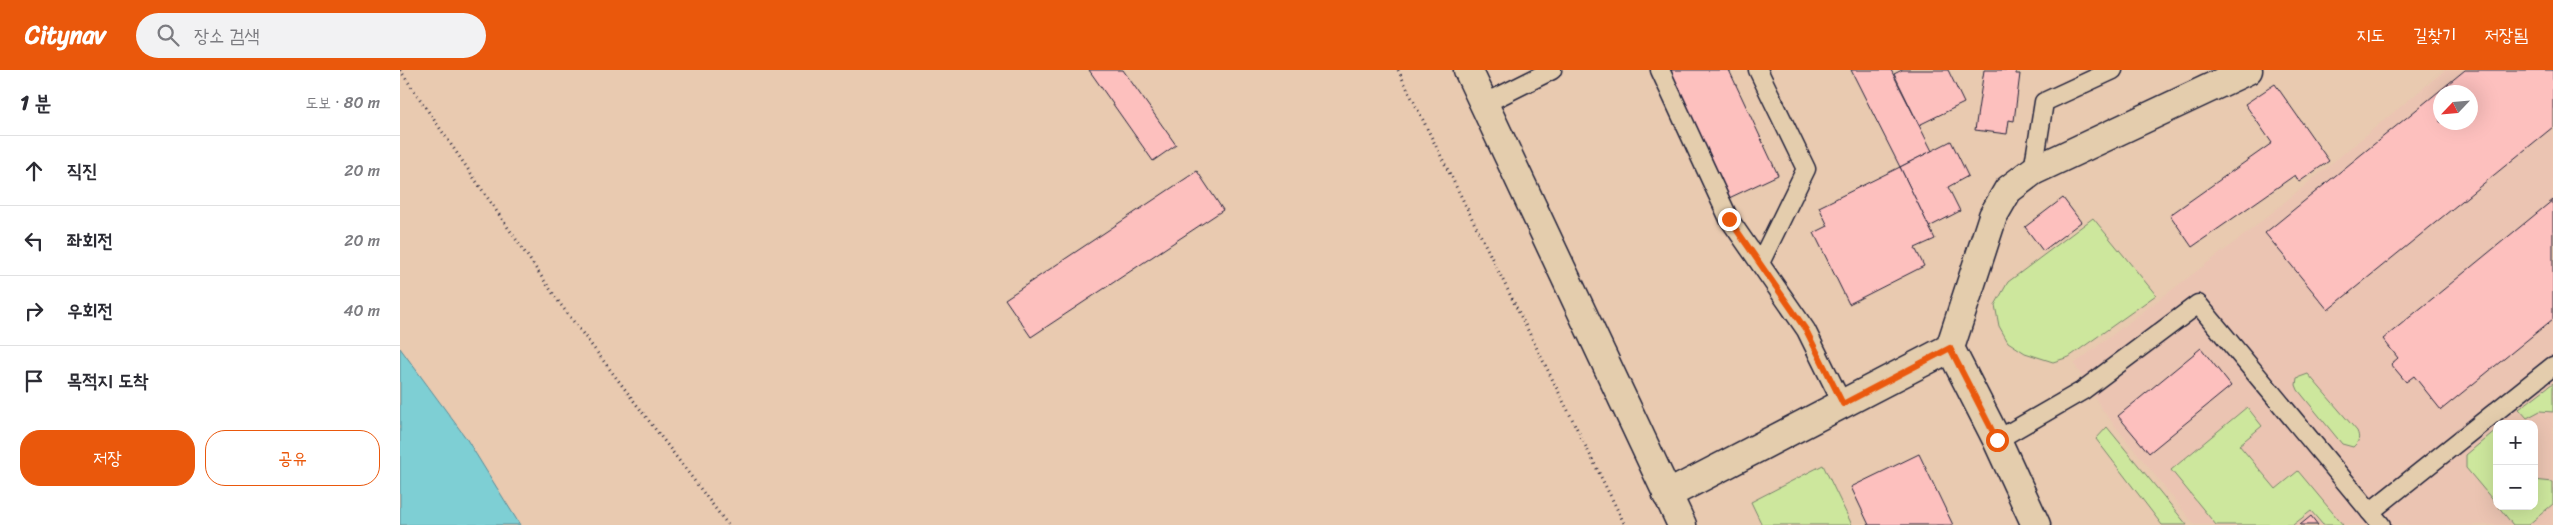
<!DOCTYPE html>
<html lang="ko">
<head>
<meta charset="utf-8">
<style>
  :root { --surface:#fff; --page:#f2f2f3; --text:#2b2b33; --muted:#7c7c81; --line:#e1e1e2; --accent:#ea580c }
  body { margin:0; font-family:Sriracha,"Poor Story",sans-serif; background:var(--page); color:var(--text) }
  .controls { position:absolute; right:15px; bottom:15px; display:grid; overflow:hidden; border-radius:10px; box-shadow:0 5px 20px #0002 }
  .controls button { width:45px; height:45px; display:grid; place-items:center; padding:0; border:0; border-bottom:1px solid var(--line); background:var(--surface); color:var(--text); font:25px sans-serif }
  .compass { position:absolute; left:2033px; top:15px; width:45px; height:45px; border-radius:50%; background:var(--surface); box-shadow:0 5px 20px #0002; rotate:244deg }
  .stop { position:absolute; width:15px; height:15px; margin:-11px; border:4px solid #ea580c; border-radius:50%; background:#fff }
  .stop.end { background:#ea580c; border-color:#fff; box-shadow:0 1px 5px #0008 }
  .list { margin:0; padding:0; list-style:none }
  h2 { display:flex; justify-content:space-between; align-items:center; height:65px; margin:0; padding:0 20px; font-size:21px }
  h2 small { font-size:16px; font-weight:400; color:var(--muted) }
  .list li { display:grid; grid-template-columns:32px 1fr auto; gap:15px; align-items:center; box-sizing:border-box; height:70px; padding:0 20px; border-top:1px solid var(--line) }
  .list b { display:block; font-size:19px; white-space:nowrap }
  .list em { font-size:16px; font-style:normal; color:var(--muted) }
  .actions { display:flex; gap:10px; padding:15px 20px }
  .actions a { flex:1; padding:11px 0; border:1px solid var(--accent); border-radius:20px; text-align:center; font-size:18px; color:var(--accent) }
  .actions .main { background:var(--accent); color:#fff }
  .icon { flex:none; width:28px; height:28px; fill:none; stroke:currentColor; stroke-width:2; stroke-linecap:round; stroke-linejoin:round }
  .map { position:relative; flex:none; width:2153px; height:455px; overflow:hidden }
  header { display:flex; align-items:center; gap:30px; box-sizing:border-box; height:70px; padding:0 25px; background:var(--accent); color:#fff }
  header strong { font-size:24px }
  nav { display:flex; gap:28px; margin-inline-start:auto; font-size:18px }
  .search { width:350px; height:45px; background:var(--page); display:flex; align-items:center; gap:12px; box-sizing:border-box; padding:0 18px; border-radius:28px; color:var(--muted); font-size:19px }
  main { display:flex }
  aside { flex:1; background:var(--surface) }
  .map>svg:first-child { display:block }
  .built { fill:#ebc4b2; fill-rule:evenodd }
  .green { fill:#cde79d; stroke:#78846c }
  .water { fill:#7ecfd4; stroke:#598a97 }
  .building { fill:#fdc0be; stroke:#22223b; fill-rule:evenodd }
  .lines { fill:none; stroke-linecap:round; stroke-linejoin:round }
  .lane-casing { stroke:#22223b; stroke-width:21 }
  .street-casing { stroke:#22223b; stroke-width:31 }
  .secondary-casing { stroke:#22223b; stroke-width:31 }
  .path { stroke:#22223b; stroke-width:3; stroke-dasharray:1 4; stroke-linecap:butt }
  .lane { stroke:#e4cdad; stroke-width:18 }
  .street { stroke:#e4cdad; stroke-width:28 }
  .secondary { stroke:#e4cdad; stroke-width:28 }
  .route { stroke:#ea580c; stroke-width:6 }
</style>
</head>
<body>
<header>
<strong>Citynav</strong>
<div class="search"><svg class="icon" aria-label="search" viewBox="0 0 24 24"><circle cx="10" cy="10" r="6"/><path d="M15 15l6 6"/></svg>장소 검색</div>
<nav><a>지도</a><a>길찾기</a><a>저장됨</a></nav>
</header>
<main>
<aside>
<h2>1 분<small>도보 · 80 m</small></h2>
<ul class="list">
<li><svg class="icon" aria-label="ahead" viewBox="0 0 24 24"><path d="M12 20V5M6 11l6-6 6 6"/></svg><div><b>직진</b></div><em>20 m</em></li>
<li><svg class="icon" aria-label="left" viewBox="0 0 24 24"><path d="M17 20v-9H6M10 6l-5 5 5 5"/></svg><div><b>좌회전</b></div><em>20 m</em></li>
<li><svg class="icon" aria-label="right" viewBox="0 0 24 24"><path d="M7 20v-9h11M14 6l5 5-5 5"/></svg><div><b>우회전</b></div><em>40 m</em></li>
<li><svg class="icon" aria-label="arrive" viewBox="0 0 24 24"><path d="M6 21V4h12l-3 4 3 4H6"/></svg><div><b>목적지 도착</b></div></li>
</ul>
<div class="actions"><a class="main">저장</a><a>공유</a></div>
</aside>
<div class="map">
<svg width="2153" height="455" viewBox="0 0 2153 455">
  <rect width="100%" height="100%" fill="#e9cab0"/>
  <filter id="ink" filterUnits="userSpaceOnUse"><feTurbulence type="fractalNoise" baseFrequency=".02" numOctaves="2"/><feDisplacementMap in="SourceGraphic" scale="10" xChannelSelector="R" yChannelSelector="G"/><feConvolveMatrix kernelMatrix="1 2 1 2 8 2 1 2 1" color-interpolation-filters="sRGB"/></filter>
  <g filter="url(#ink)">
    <path class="built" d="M2045,0h108v455h-358l-91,-113 -30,-48 177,-134zM2040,22h30v30h-30zM2097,354h37v82h-37z"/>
    <g class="green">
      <path d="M1693,148l63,77 -87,62 -16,5 -28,-9 -17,-11 -9,-16 -4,-21 13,-23z"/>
      <path d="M1908,304l49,57c3,7 2,11 -4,16l-11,-3 -44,-54 -2,-5 1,-7z"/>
      <path d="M2153,313v29l-13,-1 -13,7 -8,-9z"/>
      <path d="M1847,337l15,19 -23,19 37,44 22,-18 45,54h-20l-12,-14 -18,14h-77l-45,-55z"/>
      <path d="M1707,357l80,98h-25l-66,-86z"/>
      <path d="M2097,359v76l-31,-37v-13z"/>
      <path d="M1423,395l29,60h-90l-11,-23z"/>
      <path d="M2134,410l19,2v22l-25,21h-15l-15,-19h36z"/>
    </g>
    <path class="water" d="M0,278l66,90 54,87h-120z"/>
    <g class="building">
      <path d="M689,0h34l53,75 -23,16z"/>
      <path d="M1270,0h59l49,105 -49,23z"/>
      <path d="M1451,0h40l41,81 -32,16z"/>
      <path d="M1502,0h46l16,33 -45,22 -25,-51z"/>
      <path d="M1584,0h32v4h4l-6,47 -5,-1 -2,14 -32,-4z"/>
      <path d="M2065,0h88v57l-225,183 -63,-77zM2040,22h30v30h-30z"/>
      <path d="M1875,14l54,77 -30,21 -4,-7 -103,72 -22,-32 102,-72 -27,-39z"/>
      <path d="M1551,71l17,35 -20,11 12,24 -31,16 -29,-60z"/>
      <path d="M1500,97l35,72 -20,9 9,18 -75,38 -35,-71 14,-7 -9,-19z"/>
      <path d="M797,101l26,39 -192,127 -26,-38z"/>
      <path d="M1663,128l18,24 -38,29 -18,-24z"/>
      <path d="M2153,130v119l-112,91 -27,-34 -8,6 -15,-18 7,-6 -15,-19z"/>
      <path d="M1801,278l30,38 -82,67 -31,-37z"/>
      <path d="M1519,384l34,71h-84l-18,-38z"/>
      <path d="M1911,446l7,9h-18z"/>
    </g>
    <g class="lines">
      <defs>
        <g id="lane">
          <path d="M1260,0l69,149 77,111 37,75"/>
          <path d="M1358,0l48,99 -46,94"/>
          <path d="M1084,34l68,-34"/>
          <path d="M1633,101l11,-69 69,-32"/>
          <path d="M1597,370l85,-49 116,-87 183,221"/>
          <path d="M1970,442l183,-146"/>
        </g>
        <g id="street">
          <path d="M1550,278l47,92 39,85"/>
          <path d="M1267,425l283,-147 43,-132 15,-26 25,-19 215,-101"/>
        </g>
        <path id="secondary" d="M1068,0l214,455"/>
      </defs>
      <use href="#lane" class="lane-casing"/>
      <use href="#street" class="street-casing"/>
      <use href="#secondary" class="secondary-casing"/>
      <g class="path">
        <path d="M0,0l161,235 167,220"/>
        <path d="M998,0l227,455"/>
      </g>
      <use href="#lane" class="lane"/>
      <use href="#street" class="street"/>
      <use href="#secondary" class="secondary"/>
    </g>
  </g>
  <g class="lines" filter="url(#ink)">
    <path class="route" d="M1329,149l77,111 37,74 107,-56 47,92"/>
  </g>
</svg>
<div class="controls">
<button>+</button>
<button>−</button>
</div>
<svg class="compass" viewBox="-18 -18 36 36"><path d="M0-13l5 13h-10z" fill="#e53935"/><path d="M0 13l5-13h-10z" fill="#7c7c81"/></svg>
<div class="stop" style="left:1597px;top:370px"></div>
<div class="stop end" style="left:1329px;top:149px"></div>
</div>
</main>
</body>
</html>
